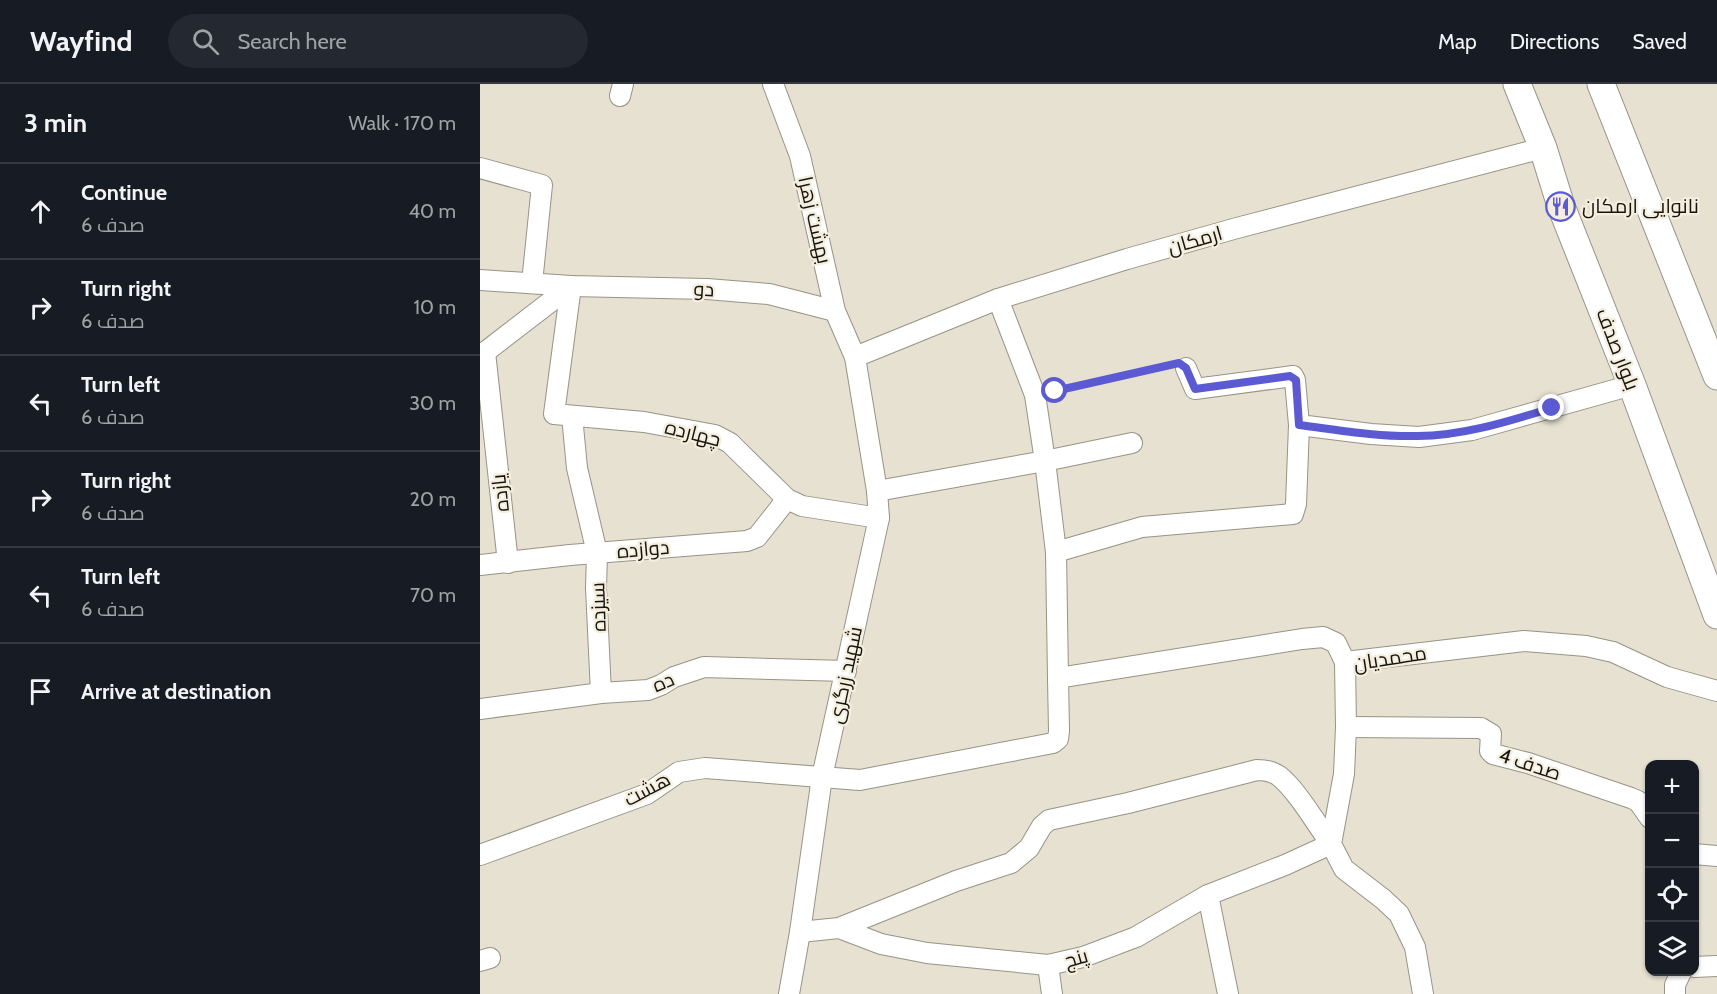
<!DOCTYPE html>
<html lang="en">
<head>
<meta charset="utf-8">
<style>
  :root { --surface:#171b24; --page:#242831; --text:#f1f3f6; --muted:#9ea1a6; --line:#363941 }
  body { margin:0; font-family:Cabin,Cairo,sans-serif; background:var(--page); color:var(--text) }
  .controls { position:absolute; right:18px; bottom:18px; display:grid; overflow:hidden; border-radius:12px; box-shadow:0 2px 4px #0004 }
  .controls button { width:54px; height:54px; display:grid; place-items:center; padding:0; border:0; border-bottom:2px solid var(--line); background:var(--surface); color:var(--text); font:30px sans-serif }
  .stop { position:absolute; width:18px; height:18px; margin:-14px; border:4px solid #5c5ad2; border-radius:50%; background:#fff }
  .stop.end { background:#5c5ad2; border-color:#fff; box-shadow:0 2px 6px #0008 }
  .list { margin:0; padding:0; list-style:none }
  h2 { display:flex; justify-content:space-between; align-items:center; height:78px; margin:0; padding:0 24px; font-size:26px }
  h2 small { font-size:20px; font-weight:400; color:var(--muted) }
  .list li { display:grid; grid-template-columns:39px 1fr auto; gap:18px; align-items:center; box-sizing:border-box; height:96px; padding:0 24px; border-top:2px solid var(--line) }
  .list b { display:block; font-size:22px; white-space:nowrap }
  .list p { margin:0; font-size:20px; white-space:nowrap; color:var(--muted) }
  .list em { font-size:20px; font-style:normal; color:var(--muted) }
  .icon { flex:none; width:33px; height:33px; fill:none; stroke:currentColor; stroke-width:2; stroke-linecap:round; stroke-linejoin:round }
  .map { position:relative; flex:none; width:1237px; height:910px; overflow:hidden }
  header { display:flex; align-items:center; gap:36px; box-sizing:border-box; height:84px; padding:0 30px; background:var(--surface); border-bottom:2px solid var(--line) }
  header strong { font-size:28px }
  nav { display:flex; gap:33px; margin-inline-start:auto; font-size:21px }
  .search { width:420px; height:54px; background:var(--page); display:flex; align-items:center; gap:15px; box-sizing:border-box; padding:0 21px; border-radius:33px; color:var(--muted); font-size:22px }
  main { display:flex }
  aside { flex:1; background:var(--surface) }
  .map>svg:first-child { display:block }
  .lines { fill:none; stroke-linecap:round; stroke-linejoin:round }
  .street-casing { stroke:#989385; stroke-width:22 }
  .secondary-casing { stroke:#989385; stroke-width:29 }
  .path { stroke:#817e73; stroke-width:4; stroke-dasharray:6 3; stroke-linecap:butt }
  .street { stroke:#fff; stroke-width:20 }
  .secondary { stroke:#fff; stroke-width:27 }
  .route { stroke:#5c5ad2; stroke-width:8 }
  .labels { text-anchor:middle; stroke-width:4.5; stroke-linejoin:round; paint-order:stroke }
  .poi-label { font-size:20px; fill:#16140f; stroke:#f4eede; text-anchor:start }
  .street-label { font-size:20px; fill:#16140f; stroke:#f4eede }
</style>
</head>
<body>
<header>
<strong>Wayfind</strong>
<div class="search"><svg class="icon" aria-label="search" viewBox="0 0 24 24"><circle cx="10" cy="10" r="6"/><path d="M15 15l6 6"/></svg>Search here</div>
<nav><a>Map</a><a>Directions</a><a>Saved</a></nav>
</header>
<main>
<aside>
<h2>3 min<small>Walk · 170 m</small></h2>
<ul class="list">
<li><svg class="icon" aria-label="ahead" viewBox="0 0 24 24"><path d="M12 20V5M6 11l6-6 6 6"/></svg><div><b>Continue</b><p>صدف 6</p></div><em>40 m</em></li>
<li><svg class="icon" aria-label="right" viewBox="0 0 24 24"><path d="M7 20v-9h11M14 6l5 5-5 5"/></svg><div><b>Turn right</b><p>صدف 6</p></div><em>10 m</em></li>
<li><svg class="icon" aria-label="left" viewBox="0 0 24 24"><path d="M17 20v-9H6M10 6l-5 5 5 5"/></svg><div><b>Turn left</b><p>صدف 6</p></div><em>30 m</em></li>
<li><svg class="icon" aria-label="right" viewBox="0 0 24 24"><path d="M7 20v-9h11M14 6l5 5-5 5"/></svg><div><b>Turn right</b><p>صدف 6</p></div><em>20 m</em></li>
<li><svg class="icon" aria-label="left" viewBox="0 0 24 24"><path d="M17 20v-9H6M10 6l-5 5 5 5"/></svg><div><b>Turn left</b><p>صدف 6</p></div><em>70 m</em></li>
<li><svg class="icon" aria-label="arrive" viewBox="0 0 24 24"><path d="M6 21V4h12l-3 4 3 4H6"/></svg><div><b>Arrive at destination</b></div></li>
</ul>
</aside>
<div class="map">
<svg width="1237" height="910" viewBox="0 0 1237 910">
  <rect width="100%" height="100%" fill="#e6e1d1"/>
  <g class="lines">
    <defs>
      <g id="street">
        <path d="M293,0l27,72 35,155 20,46 22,134 2,27 -57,259 -22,155 -11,62"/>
        <path d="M140,12l3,-12"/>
        <path d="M0,84l62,17 -10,98"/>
        <path d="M0,196l91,6 136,3 62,5 66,17"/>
        <path d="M91,202l-17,128 90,8 71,13 15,8 57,56 15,7 77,12"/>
        <path d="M518,215l37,96 10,66 11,91 2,126 244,-39 21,-2 13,6 9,19 1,65 -2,47 -13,70 13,25 39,30 16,15 16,33 8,47"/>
        <path d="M5,268l23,211"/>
        <path d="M0,272l91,-70"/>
        <path d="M375,273l143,-58 129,-40 110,-31 306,-80"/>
        <path d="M706,284l9,21 98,-13 2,4 4,45 72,9 48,3 53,-7 160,-45"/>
        <path d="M92,332l5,52 20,85 -1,35 5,105"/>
        <path d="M397,407l168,-30 87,-18"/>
        <path d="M576,468l86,-25 151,-13 3,-10 3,-79"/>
        <path d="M0,481l90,-10 177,-14 10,-4 30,-38"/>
        <path d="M865,578l179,-21 62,5 27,6 54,25 50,14"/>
        <path d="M0,625l121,-16 47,-3 13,-5 13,-8 30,-10 142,4"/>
        <path d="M866,643l135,1 10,6 -1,17 3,3 35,9 103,35 7,3 12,17"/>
        <path d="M1214,770l23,2"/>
        <path d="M0,771l167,-61 32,-22 26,-4 155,12 193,-37 5,-4 1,-8 -1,-53"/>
        <path d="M728,811l20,99"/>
        <path d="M320,848l39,-4 42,16 46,9 121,12 35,-8 53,-20 72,-42 77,-30 46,-21c-14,-19 -34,-54 -52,-68 -7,-5 -14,-6 -22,-6l-129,33 -79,17 -7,6 -13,22 -18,15 -55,18 -117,47"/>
        <path d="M0,877l10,-3"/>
        <path d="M568,881l4,29"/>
        <path d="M1214,883l23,-1"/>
        <path d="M1195,910v-9l6,-13"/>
      </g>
      <g id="secondary">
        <path d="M1037,0l26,64 18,58 71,179 85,230"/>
        <path d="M1121,0l116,292"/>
      </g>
    </defs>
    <use href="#street" class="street-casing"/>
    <use href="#secondary" class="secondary-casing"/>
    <path class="path" d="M574,307l112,-25"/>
    <use href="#street" class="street"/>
    <use href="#secondary" class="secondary"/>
  </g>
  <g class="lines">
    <path class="route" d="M575,307l124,-28 7,5 9,21 95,-13 6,4 3,45c39,5 79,12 119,11 45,0 91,-15 134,-28"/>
  </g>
  <defs>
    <symbol id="restaurant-ring" viewBox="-11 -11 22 22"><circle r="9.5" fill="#f4eede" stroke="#5c5ad2" stroke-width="1.5"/><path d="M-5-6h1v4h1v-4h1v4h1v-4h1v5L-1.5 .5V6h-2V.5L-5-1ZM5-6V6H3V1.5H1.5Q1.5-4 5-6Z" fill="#5c5ad2"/></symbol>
  </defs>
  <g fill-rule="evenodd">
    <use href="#restaurant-ring" x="1064" y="106" width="33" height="33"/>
  </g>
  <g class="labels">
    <g class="poi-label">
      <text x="1102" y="129">نانوایی ارمکان</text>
    </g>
    <g class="street-label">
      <text transform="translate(335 136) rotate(77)" y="7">بهشت زهرا</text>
      <text transform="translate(715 156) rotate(-16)" y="7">ارمکان</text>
      <text transform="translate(224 205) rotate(3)" y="7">دو</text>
      <text transform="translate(1138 265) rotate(69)" y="7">بلوار صدف</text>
      <text transform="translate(213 349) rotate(14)" y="7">چهارده</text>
      <text transform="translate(20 409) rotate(-96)" y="7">یازده</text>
      <text transform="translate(163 465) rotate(-5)" y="7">دوازده</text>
      <text transform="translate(118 523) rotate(-92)" y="7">سیزده</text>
      <text transform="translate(910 574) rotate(-9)" y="7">محمدیان</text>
      <text transform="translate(365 591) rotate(-78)" y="7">شهید زرگری</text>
      <text transform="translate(183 598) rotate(-23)" y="7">ده</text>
      <text transform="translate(1050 680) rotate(18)" y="7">صدف 4</text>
      <text transform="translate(167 705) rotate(-28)" y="7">هشت</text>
      <text transform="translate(596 874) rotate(-16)" y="7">پنج</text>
    </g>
  </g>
</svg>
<div class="controls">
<button>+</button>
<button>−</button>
<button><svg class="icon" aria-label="locate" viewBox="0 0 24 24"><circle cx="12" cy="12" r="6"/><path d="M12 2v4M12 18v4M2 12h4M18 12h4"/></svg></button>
<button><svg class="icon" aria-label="layers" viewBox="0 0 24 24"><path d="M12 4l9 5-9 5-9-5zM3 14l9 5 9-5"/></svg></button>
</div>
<div class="stop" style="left:575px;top:307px"></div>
<div class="stop end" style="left:1072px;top:324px"></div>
</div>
</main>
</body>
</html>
